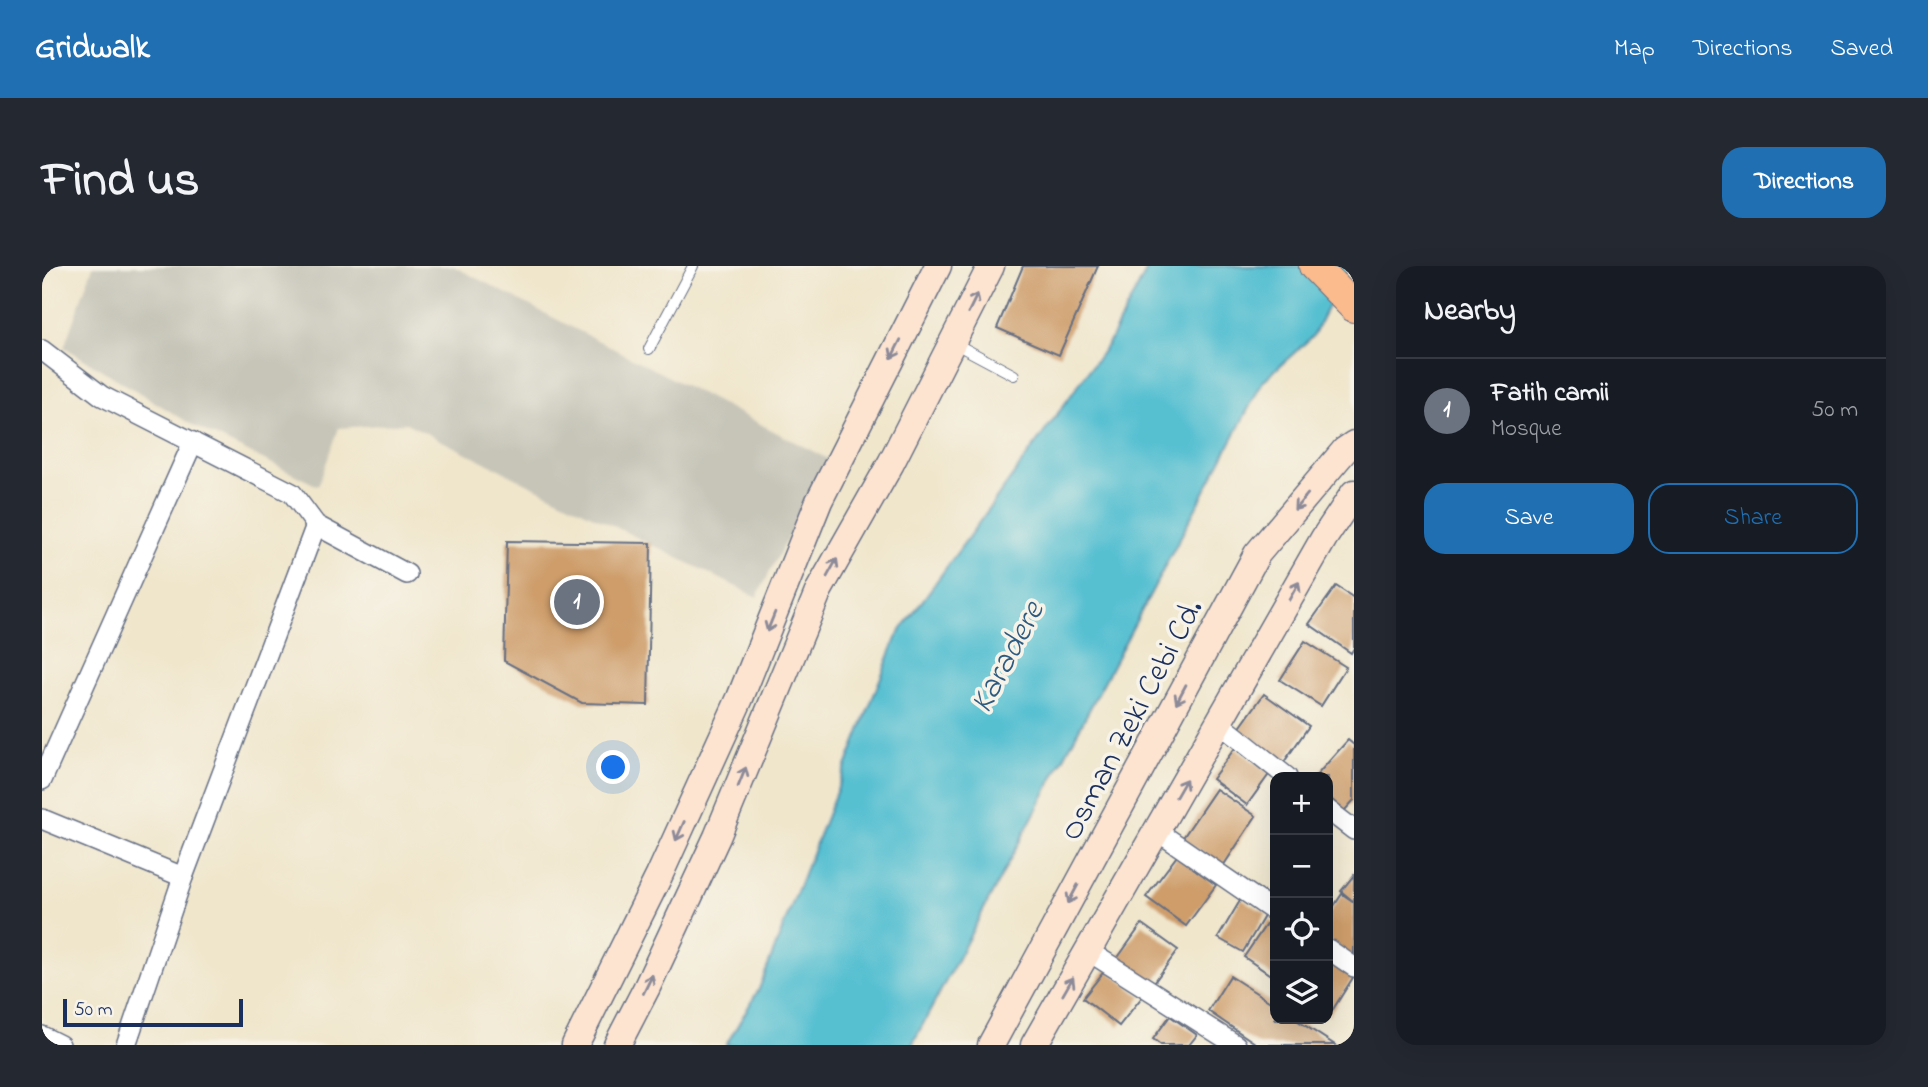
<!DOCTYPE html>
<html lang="en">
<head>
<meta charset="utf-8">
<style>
  :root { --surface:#171b24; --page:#242831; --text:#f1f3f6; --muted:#9ea1a6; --line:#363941; --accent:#1f6fb2 }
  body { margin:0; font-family:"Indie Flower",sans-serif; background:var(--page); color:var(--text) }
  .controls { position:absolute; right:21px; bottom:21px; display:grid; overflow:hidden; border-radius:14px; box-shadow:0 7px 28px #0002 }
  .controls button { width:63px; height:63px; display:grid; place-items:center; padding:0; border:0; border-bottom:2px solid var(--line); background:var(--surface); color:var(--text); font:35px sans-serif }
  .scale { position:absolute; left:21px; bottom:18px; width:180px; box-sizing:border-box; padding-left:7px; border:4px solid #1b2f5e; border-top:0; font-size:19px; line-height:24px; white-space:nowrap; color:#1b2f5e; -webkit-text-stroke:5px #f7f3e8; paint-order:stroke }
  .you { position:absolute; left:572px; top:502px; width:24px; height:24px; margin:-18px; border:5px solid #fff; border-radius:50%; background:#1a73e8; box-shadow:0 0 0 10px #1a73e833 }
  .badge { display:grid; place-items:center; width:46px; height:46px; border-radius:50%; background:var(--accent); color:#fff; font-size:23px; font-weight:700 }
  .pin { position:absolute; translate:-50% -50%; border:4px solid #fff; box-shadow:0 2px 7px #0006 }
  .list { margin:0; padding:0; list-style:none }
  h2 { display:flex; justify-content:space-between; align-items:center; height:91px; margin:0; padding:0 28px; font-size:30px }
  h2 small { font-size:23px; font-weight:400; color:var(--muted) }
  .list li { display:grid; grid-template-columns:46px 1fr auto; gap:21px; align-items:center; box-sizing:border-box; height:105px; padding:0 28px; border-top:2px solid var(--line) }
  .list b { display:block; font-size:26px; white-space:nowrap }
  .list p { margin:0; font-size:23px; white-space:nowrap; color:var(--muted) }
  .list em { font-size:23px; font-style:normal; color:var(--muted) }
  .actions { display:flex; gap:14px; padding:21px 28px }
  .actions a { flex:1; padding:16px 0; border:2px solid var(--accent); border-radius:21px; text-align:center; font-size:24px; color:var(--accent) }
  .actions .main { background:var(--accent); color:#fff }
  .icon { flex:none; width:38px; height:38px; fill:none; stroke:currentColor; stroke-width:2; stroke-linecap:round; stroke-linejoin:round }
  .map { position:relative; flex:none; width:1312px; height:779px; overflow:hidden; border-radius:21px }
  header { display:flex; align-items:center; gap:42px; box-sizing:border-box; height:98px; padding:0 35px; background:var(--accent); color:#fff }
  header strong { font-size:33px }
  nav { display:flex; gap:38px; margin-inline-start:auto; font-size:24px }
  .intro { display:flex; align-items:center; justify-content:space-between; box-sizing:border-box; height:168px; padding:0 42px }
  h1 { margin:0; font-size:49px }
  .button { padding:18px 32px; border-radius:21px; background:var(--accent); color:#fff; font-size:24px; font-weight:700 }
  main { display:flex; gap:42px; padding:0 42px }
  aside { flex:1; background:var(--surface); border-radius:21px; box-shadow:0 7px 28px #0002 }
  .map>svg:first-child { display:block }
  .industrial { fill:#c6c5b8 }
  .water { fill:#56c0d1; stroke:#387898; stroke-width:2 }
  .building { fill:#ce9d6a }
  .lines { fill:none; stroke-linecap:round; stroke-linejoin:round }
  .lane-casing { stroke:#666f84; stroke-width:12 }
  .street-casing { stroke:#666f84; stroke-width:22 }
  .secondary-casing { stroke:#666f84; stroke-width:29 }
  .primary-casing { stroke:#666f84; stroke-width:32 }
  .lane { stroke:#fff; stroke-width:10 }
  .street { stroke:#fff; stroke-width:19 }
  .secondary { stroke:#fde4d1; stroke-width:26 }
  .primary { stroke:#fbbb8c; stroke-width:30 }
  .oneway { stroke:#8c8a98 }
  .labels { text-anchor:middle; stroke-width:7; stroke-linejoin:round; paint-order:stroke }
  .street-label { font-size:32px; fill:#1b2f5e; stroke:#f7f3e8 }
  .water-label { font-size:33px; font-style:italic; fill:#2d5a80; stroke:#f7f3e8 }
</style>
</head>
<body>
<header>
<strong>Gridwalk</strong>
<nav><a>Map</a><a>Directions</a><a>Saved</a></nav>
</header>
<div class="intro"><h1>Find us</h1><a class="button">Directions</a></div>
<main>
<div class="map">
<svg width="1312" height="779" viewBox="0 0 1312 779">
  <rect width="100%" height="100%" fill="#f7f3e8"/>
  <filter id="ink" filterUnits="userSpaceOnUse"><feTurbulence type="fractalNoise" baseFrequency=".0143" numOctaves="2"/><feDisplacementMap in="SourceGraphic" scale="14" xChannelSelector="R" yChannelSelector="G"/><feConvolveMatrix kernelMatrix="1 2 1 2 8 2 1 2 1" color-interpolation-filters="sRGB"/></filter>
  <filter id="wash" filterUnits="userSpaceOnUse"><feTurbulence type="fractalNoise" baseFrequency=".00686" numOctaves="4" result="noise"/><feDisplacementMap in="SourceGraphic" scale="28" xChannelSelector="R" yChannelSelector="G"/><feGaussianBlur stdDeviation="1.57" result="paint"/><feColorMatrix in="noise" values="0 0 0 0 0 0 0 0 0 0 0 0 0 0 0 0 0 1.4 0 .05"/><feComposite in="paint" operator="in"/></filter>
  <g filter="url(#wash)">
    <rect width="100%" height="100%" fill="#f0e6cc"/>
    <path class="industrial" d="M51,0h360l375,193 -71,138 -351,-174 -67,5 -21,58 -124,-60 -130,-79z"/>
    <path class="water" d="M1107,0h199l-35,70 -50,45 -351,664h-186l33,-56 138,-353 211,-292z"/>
    <g id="blocks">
      <g class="building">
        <path d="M981,0h75l-39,89 -62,-27z"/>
        <path d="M465,275l144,2 -3,162 -66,-2 -78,-42z"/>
        <path d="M1294,320l18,12v50l-3,5 -42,-29z"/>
        <path d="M1263,375l41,26 -25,39 -41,-26z"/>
        <path d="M1222,428l45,32 -25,36 -45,-33z"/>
        <path d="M1306,474l6,5v55l-10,11 -16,-15v-19h-13z"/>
        <path d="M1193,482l35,25 -23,32 -35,-26z"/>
        <path d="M1174,523l40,27 -33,50 -41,-27z"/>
        <path d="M1135,590l39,29 -30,41 -40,-29z"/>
        <path d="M1312,609v27l-13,-11z"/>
        <path d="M1300,628l12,8v56l-26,-18v-25z"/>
        <path d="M1199,633l25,14 -23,39 -25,-14z"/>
        <path d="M1227,654l6,4v54l-31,-21z"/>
        <path d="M1100,658l36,26 -29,39 -35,-26z"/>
        <path d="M1286,693l26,17 -26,41z"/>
        <path d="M1064,703l36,28 -23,29 -36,-28z"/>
        <path d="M1188,710l45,29v14h20l40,26h-77l-50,-34z"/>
        <path d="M1128,750l27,19 -8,10h-28l-8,-6z"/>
      </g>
    </g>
  </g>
  <g filter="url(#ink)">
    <use href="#blocks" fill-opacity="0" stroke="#666f84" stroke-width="2"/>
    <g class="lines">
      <defs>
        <g id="lane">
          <path d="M912,77l60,32"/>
          <path d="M607,83l44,-83"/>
        </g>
        <g id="street">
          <path d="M0,84l60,46 190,97 24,32 91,49"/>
          <path d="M1177,457l68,54"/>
          <path d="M0,514l151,-338"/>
          <path d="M1286,544l26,20"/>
          <path d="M0,553l141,58"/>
          <path d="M1115,565l118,81"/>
          <path d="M1286,683l26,18"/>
          <path d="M1046,685l148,94"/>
          <path d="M0,770l18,9"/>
          <path d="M84,779l57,-168 133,-352"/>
        </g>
        <g id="secondary">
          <path d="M533,779l84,-169 81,-178 79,-197 119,-235"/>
          <path d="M575,779l30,-58 70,-150 102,-247 72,-127 100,-197"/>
          <path d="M949,779l266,-491 88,-104 9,-6"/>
          <path d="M992,779l290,-507 30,-45"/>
        </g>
        <path id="primary" d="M1272,0l40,41"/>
      </defs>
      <use href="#lane" class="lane-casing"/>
      <use href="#street" class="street-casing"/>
      <use href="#secondary" class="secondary-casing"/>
      <use href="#primary" class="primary-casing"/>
      <use href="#lane" class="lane"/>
      <use href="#street" class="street"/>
      <use href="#secondary" class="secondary"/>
      <use href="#primary" class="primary"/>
    </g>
    <defs><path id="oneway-shaft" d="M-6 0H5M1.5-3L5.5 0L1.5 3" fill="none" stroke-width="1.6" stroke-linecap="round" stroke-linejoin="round" transform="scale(1.75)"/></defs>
    <g class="oneway">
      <use href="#oneway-shaft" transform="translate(931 37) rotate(-64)"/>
      <use href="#oneway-shaft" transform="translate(854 83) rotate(117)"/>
      <use href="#oneway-shaft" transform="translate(1259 236) rotate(130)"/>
      <use href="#oneway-shaft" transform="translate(790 302) rotate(-61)"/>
      <use href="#oneway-shaft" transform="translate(1252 325) rotate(-61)"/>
      <use href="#oneway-shaft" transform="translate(729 356) rotate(112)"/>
      <use href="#oneway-shaft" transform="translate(1139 428) rotate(118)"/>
      <use href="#oneway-shaft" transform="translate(700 511) rotate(-68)"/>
      <use href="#oneway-shaft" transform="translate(1139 522) rotate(-60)"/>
      <use href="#oneway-shaft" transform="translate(638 565) rotate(114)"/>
      <use href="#oneway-shaft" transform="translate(1031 628) rotate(118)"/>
      <use href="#oneway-shaft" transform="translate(606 718) rotate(-64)"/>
      <use href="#oneway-shaft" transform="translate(1026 720) rotate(-60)"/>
    </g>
  </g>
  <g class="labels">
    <g class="street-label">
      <text transform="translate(1088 453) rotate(-62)" y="11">Osman Zeki Cebi Cd.</text>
    </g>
    <g class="water-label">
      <text transform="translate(963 390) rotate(-62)" y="12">Karadere</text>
    </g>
  </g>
</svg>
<div class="controls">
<button>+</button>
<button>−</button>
<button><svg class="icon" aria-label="locate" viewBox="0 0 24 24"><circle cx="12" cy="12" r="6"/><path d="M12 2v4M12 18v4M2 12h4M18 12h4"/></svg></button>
<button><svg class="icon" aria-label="layers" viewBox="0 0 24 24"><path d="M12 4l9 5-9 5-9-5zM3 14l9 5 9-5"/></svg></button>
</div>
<div class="scale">50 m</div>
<div class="you"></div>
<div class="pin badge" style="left:535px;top:336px;background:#6b7280">1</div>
</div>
<aside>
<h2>Nearby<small></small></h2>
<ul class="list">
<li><span class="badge" style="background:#6b7280">1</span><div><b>Fatih camii</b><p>Mosque</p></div><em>50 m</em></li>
</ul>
<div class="actions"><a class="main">Save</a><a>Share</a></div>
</aside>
</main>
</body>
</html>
